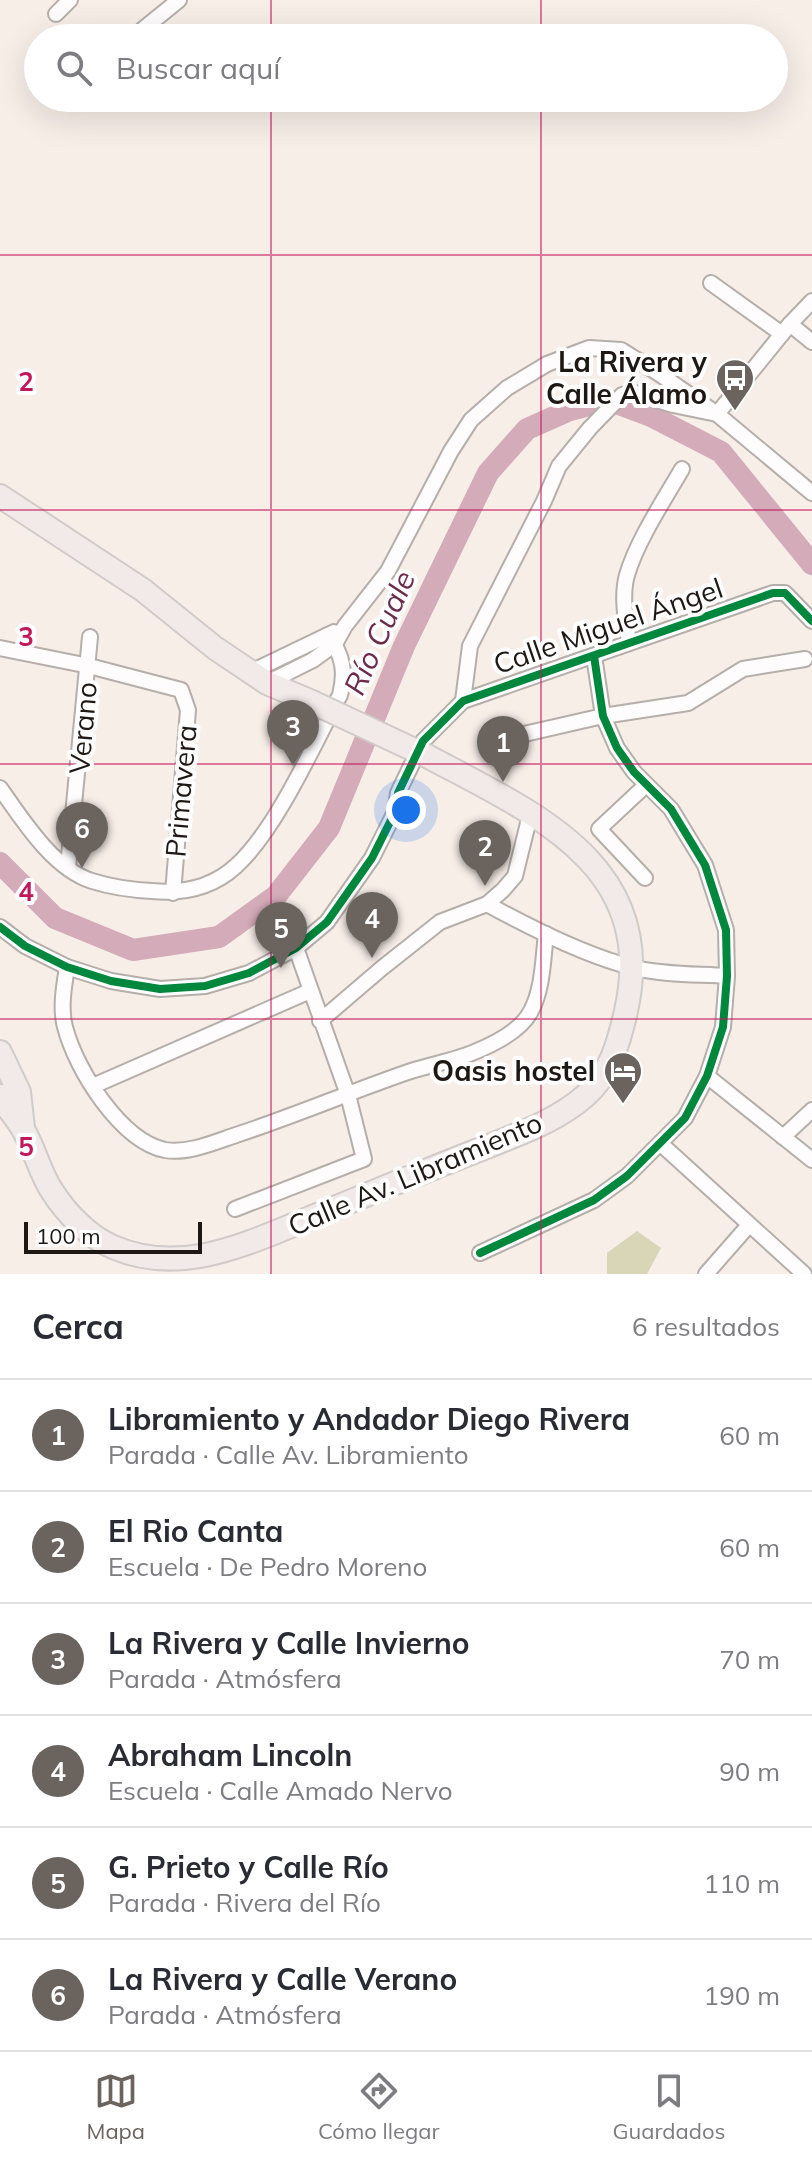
<!DOCTYPE html>
<html lang="es">
<head>
<meta charset="utf-8">
<style>
  :root { --surface:#fff; --page:#f2f2f3; --text:#2b2b33; --muted:#7c7c81; --line:#e1e1e2; --accent:#6a635e }
  body { margin:0; font-family:Mulish,sans-serif; background:var(--page); color:var(--text) }
  .scale { position:absolute; left:24px; bottom:20px; width:178px; box-sizing:border-box; padding-left:8px; border:4px solid #1e1814; border-top:0; font-size:22px; line-height:28px; white-space:nowrap; color:#1e1814; -webkit-text-stroke:6px #fefefe; paint-order:stroke }
  .you { position:absolute; left:406px; top:810px; width:28px; height:28px; margin:-20px; border:6px solid #fff; border-radius:50%; background:#1a73e8; box-shadow:0 0 0 12px #1a73e833 }
  .badge { display:grid; place-items:center; width:52px; height:52px; border-radius:50%; background:var(--accent); color:#fff; font-size:26px; font-weight:700 }
  .pin { position:absolute; translate:-50% -66px; filter:drop-shadow(0 2px 4px #0008) }
  .pin::after { content:''; position:absolute; top:42px; width:28px; height:24px; background:inherit; clip-path:polygon(0 0,100% 0,50% 100%) }
  .list { margin:0; padding:0; list-style:none }
  h2 { display:flex; justify-content:space-between; align-items:center; height:104px; margin:0; padding:0 32px; font-size:34px }
  h2 small { font-size:26px; font-weight:400; color:var(--muted) }
  .list li { display:grid; grid-template-columns:52px 1fr auto; gap:24px; align-items:center; box-sizing:border-box; height:112px; padding:0 32px; border-top:2px solid var(--line) }
  .list b { display:block; font-size:30px; white-space:nowrap }
  .list p { margin:0; font-size:26px; white-space:nowrap; color:var(--muted) }
  .list em { font-size:26px; font-style:normal; color:var(--muted) }
  .icon { flex:none; width:44px; height:44px; fill:none; stroke:currentColor; stroke-width:2; stroke-linecap:round; stroke-linejoin:round }
  .map { position:relative; flex:none; width:812px; height:1274px; overflow:hidden }
  .search { position:absolute; background:var(--surface); box-shadow:0 8px 32px #0002; left:24px; right:24px; top:24px; height:88px; display:flex; align-items:center; gap:20px; box-sizing:border-box; padding:0 28px; border-radius:44px; color:var(--muted); font-size:30px }
  .sheet { height:776px; background:var(--surface) }
  nav { display:flex; justify-content:space-around; align-items:center; box-sizing:border-box; height:112px; border-top:2px solid var(--line); background:var(--surface); font-size:22px; color:var(--muted) }
  nav a { display:grid; justify-items:center; gap:4px }
  nav .on { color:var(--accent) }
  .map>svg:first-child { display:block }
  .forest { fill:#d8d6b7 }
  .lines { fill:none; stroke-linecap:round; stroke-linejoin:round }
  .river { stroke:#d3abb9; stroke-width:22 }
  .minor-casing { stroke:#b5aea9; stroke-width:18 }
  .primary-casing { stroke:#d0cac8; stroke-width:26 }
  .minor { stroke:#fefcfc; stroke-width:14 }
  .primary { stroke:#f2eae9; stroke-width:22 }
  .primary-bridge-casing { stroke:#d0cac8; stroke-width:26; stroke-linecap:butt }
  .primary-bridge { stroke:#f2eae9; stroke-width:22 }
  .cycleway-casing { stroke:#fefefe; stroke-width:13 }
  .cycleway { stroke:#00873e; stroke-width:8 }
  .grid { fill:none; stroke:#c2185b; stroke-width:2; stroke-opacity:0.55 }
  .labels { text-anchor:middle; stroke-width:8; stroke-linejoin:round; paint-order:stroke }
  .poi-label { font-size:28px; font-weight:bold; fill:#1e1814; stroke:#fefefe; text-anchor:end }
  .street-label { font-size:28px; fill:#1e1814; stroke:#fefefe }
  .water-label { font-size:30px; font-style:italic; fill:#6c2b4b; stroke:#fefefe }
  .grid-label { font-size:26px; text-anchor:middle; font-weight:bold; fill:#c2185b; stroke:#fefefe; stroke-width:8; stroke-linejoin:round; paint-order:stroke }
</style>
</head>
<body>
<div class="map">
<svg width="812" height="1274" viewBox="0 0 812 1274">
  <rect width="100%" height="100%" fill="#f8eee8"/>
  <path class="forest" d="M637,1231l24,17 -14,26h-40v-21z"/>
  <g class="lines">
    <path class="river" d="M0,863l55,55 78,32 86,-13 57,-41 53,-68 75,-182 84,-173 39,-44 43,-19 38,-10 43,16 70,36 91,112"/>
    <defs>
      <g id="minor">
        <path d="M56,14l14,-14"/>
        <path d="M142,30l37,-30"/>
        <path d="M711,283l71,51"/>
        <path d="M790,324l22,18"/>
        <path d="M629,643c-3,-22 -8,-47 -2,-68 10,-34 37,-75 55,-106"/>
        <path d="M0,648l89,18 92,24 7,20 -15,183"/>
        <path d="M251,672l83,-40"/>
        <path d="M267,683l46,-23 22,-16 10,-18 43,-55 63,-120 20,-31 36,-32 40,-24 42,-16 32,2 37,23 59,41 95,79"/>
        <path d="M463,701l7,-55 74,-145 15,-35 31,-38 32,-33 13,-2 38,12 44,9 73,-90 22,-23"/>
        <path d="M498,740l105,-24 85,-13 55,-34 62,-10"/>
        <path d="M0,788c22,31 53,81 92,93 19,6 41,9 60,10 32,3 60,-3 84,-25 40,-36 78,-122 104,-171 6,-23 3,-40 -12,-60"/>
        <path d="M68,867l22,-230"/>
        <path d="M645,878l-46,-49 47,-44"/>
        <path d="M487,904c42,23 101,53 148,64 30,7 62,6 92,8"/>
        <path d="M0,927l25,19 42,21 44,14 49,8 45,-3 44,-13 47,-25 31,-26 45,-64 23,-46 3,-19 25,-52 40,-40 310,-108h12l27,28"/>
        <path d="M67,967c-3,19 -7,41 -2,60 11,43 56,114 100,123 23,4 50,-8 71,-15 58,-19 114,-43 172,-63 21,-7 44,-11 64,-19 20,-8 49,-22 59,-42 12,-22 12,-53 15,-77"/>
        <path d="M320,1021l62,-53 58,-46 47,-18 16,-14 12,-14 16,-65"/>
        <path d="M707,1076l105,84"/>
        <path d="M93,1086l217,-95"/>
        <path d="M783,1137l29,-27"/>
        <path d="M661,1144l143,130"/>
        <path d="M235,1209l129,-50 -16,-64 -52,-147"/>
        <path d="M480,1253l114,-53 33,-24 58,-58 22,-42 16,-49 4,-51 -1,-46 -21,-65 -34,-56 -37,-37 -17,-24 -14,-32 -9,-60"/>
        <path d="M706,1274l43,-49"/>
      </g>
      <g id="primary">
        <path d="M0,496l143,94 72,58 52,35 45,19"/>
        <path d="M0,1052l19,40 4,36"/>
        <path d="M0,1096c7,12 17,22 24,35 11,19 16,42 28,60 14,22 37,46 61,56 62,27 122,2 180,-22 32,-13 63,-26 95,-39 33,-13 67,-27 101,-40 32,-13 69,-26 96,-50 25,-21 34,-54 41,-85 33,-147 -93,-198 -199,-255"/>
      </g>
    </defs>
    <use href="#minor" class="minor-casing"/>
    <use href="#primary" class="primary-casing"/>
    <use href="#minor" class="minor"/>
    <use href="#primary" class="primary"/>
    <defs>
      <path id="primary-bridge" d="M312,702l115,54"/>
    </defs>
    <use href="#primary-bridge" class="primary-bridge-casing"/>
    <use href="#primary-bridge" class="primary-bridge"/>
    <defs>
      <g id="cycleway">
        <path d="M0,927l25,19 42,21 44,14 49,8 45,-3 44,-13 47,-25 31,-26 45,-64 23,-46 3,-19 25,-52 40,-40 310,-108h12l27,28"/>
        <path d="M480,1253l114,-53 33,-24 58,-58 22,-42 16,-49 4,-51 -1,-46 -21,-65 -34,-56 -37,-37 -17,-24 -14,-32 -9,-60"/>
      </g>
    </defs>
    <use href="#cycleway" class="cycleway-casing"/>
    <use href="#cycleway" class="cycleway"/>
  </g>
  <path class="grid" d="M271,0v38M541,0v38M271,98v1176M541,98v1176M0,255h812M0,510h812M0,764h812M0,1019h812"/>
  <defs>
    <symbol id="bus-pin" viewBox="-11 -11 22 30"><path d="M0 17L-7.5 6A9.5 9.5 0 1 1 7.5 6Z" fill="#6a635e" stroke="#fefefe"/><path d="M-5-6H5V4H4V6H2V4H-2V6H-4V4H-5ZM-3.5-4V0h7V-4ZM-3.5 1.2v1.5H-2V1.2ZM2 1.2v1.5H3.5V1.2Z" fill="#fff"/></symbol>
    <symbol id="hotel-pin" viewBox="-11 -11 22 30"><path d="M0 17L-7.5 6A9.5 9.5 0 1 1 7.5 6Z" fill="#6a635e" stroke="#fefefe"/><path d="M-6-4.5h1.5V1H6V5H4.5V3h-9V5H-6ZM-4 0a1.8 1.8 0 1 1 3.6 0ZM.5 0V-2.5h3Q6-2.5 6 0Z" fill="#fff"/></symbol>
  </defs>
  <g fill-rule="evenodd">
    <use href="#bus-pin" x="713" y="356" width="44" height="60"/>
    <use href="#hotel-pin" x="601" y="1049" width="44" height="60"/>
  </g>
  <g class="labels">
    <g class="poi-label">
      <text x="707" y="372">La Rivera y<tspan x="707" dy="32">Calle Álamo</tspan></text>
      <text x="595" y="1081">Oasis hostel</text>
    </g>
    <g class="street-label">
      <text transform="translate(608 626) rotate(-19)" y="10">Calle Miguel Ángel</text>
      <text transform="translate(83 728) rotate(-85)" y="10">Verano</text>
      <text transform="translate(181 791) rotate(-85)" y="10">Primavera</text>
      <text transform="translate(415 1174) rotate(-23)" y="10">Calle Av. Libramiento</text>
    </g>
    <g class="water-label">
      <text transform="translate(380 633) rotate(-66)" y="10">Río Cuale</text>
    </g>
  </g>
  <g class="grid-label">
    <text x="26" y="391">2</text>
    <text x="26" y="646">3</text>
    <text x="26" y="901">4</text>
    <text x="26" y="1156">5</text>
  </g>
</svg>
<div class="scale">100 m</div>
<div class="you"></div>
<div class="pin badge" style="left:503px;top:782px">1</div>
<div class="pin badge" style="left:485px;top:886px">2</div>
<div class="pin badge" style="left:293px;top:766px">3</div>
<div class="pin badge" style="left:372px;top:958px">4</div>
<div class="pin badge" style="left:281px;top:968px">5</div>
<div class="pin badge" style="left:82px;top:868px">6</div>
<div class="search"><svg class="icon" aria-label="search" viewBox="0 0 24 24"><circle cx="10" cy="10" r="6"/><path d="M15 15l6 6"/></svg>Buscar aquí</div>
</div>
<section class="sheet">
<h2>Cerca<small>6 resultados</small></h2>
<ul class="list">
<li><span class="badge">1</span><div><b>Libramiento y Andador Diego Rivera</b><p>Parada · Calle Av. Libramiento</p></div><em>60 m</em></li>
<li><span class="badge">2</span><div><b>El Rio Canta</b><p>Escuela · De Pedro Moreno</p></div><em>60 m</em></li>
<li><span class="badge">3</span><div><b>La Rivera y Calle Invierno</b><p>Parada · Atmósfera</p></div><em>70 m</em></li>
<li><span class="badge">4</span><div><b>Abraham Lincoln</b><p>Escuela · Calle Amado Nervo</p></div><em>90 m</em></li>
<li><span class="badge">5</span><div><b>G. Prieto y Calle Río</b><p>Parada · Rivera del Río</p></div><em>110 m</em></li>
<li><span class="badge">6</span><div><b>La Rivera y Calle Verano</b><p>Parada · Atmósfera</p></div><em>190 m</em></li>
</ul>
</section>
<nav>
<a class="on"><svg class="icon" aria-label="map" viewBox="0 0 24 24"><path d="M3 6l6-2 6 2 6-2v14l-6 2-6-2-6 2zM9 4v14M15 6v14"/></svg>Mapa</a>
<a><svg class="icon" aria-label="directions" viewBox="0 0 24 24"><path d="M12 3l9 9-9 9-9-9zM9 14v-3h6M13 9l2 2-2 2"/></svg>Cómo llegar</a>
<a><svg class="icon" aria-label="saved" viewBox="0 0 24 24"><path d="M7 4h10v16l-5-4-5 4z"/></svg>Guardados</a>
</nav>
</body>
</html>
